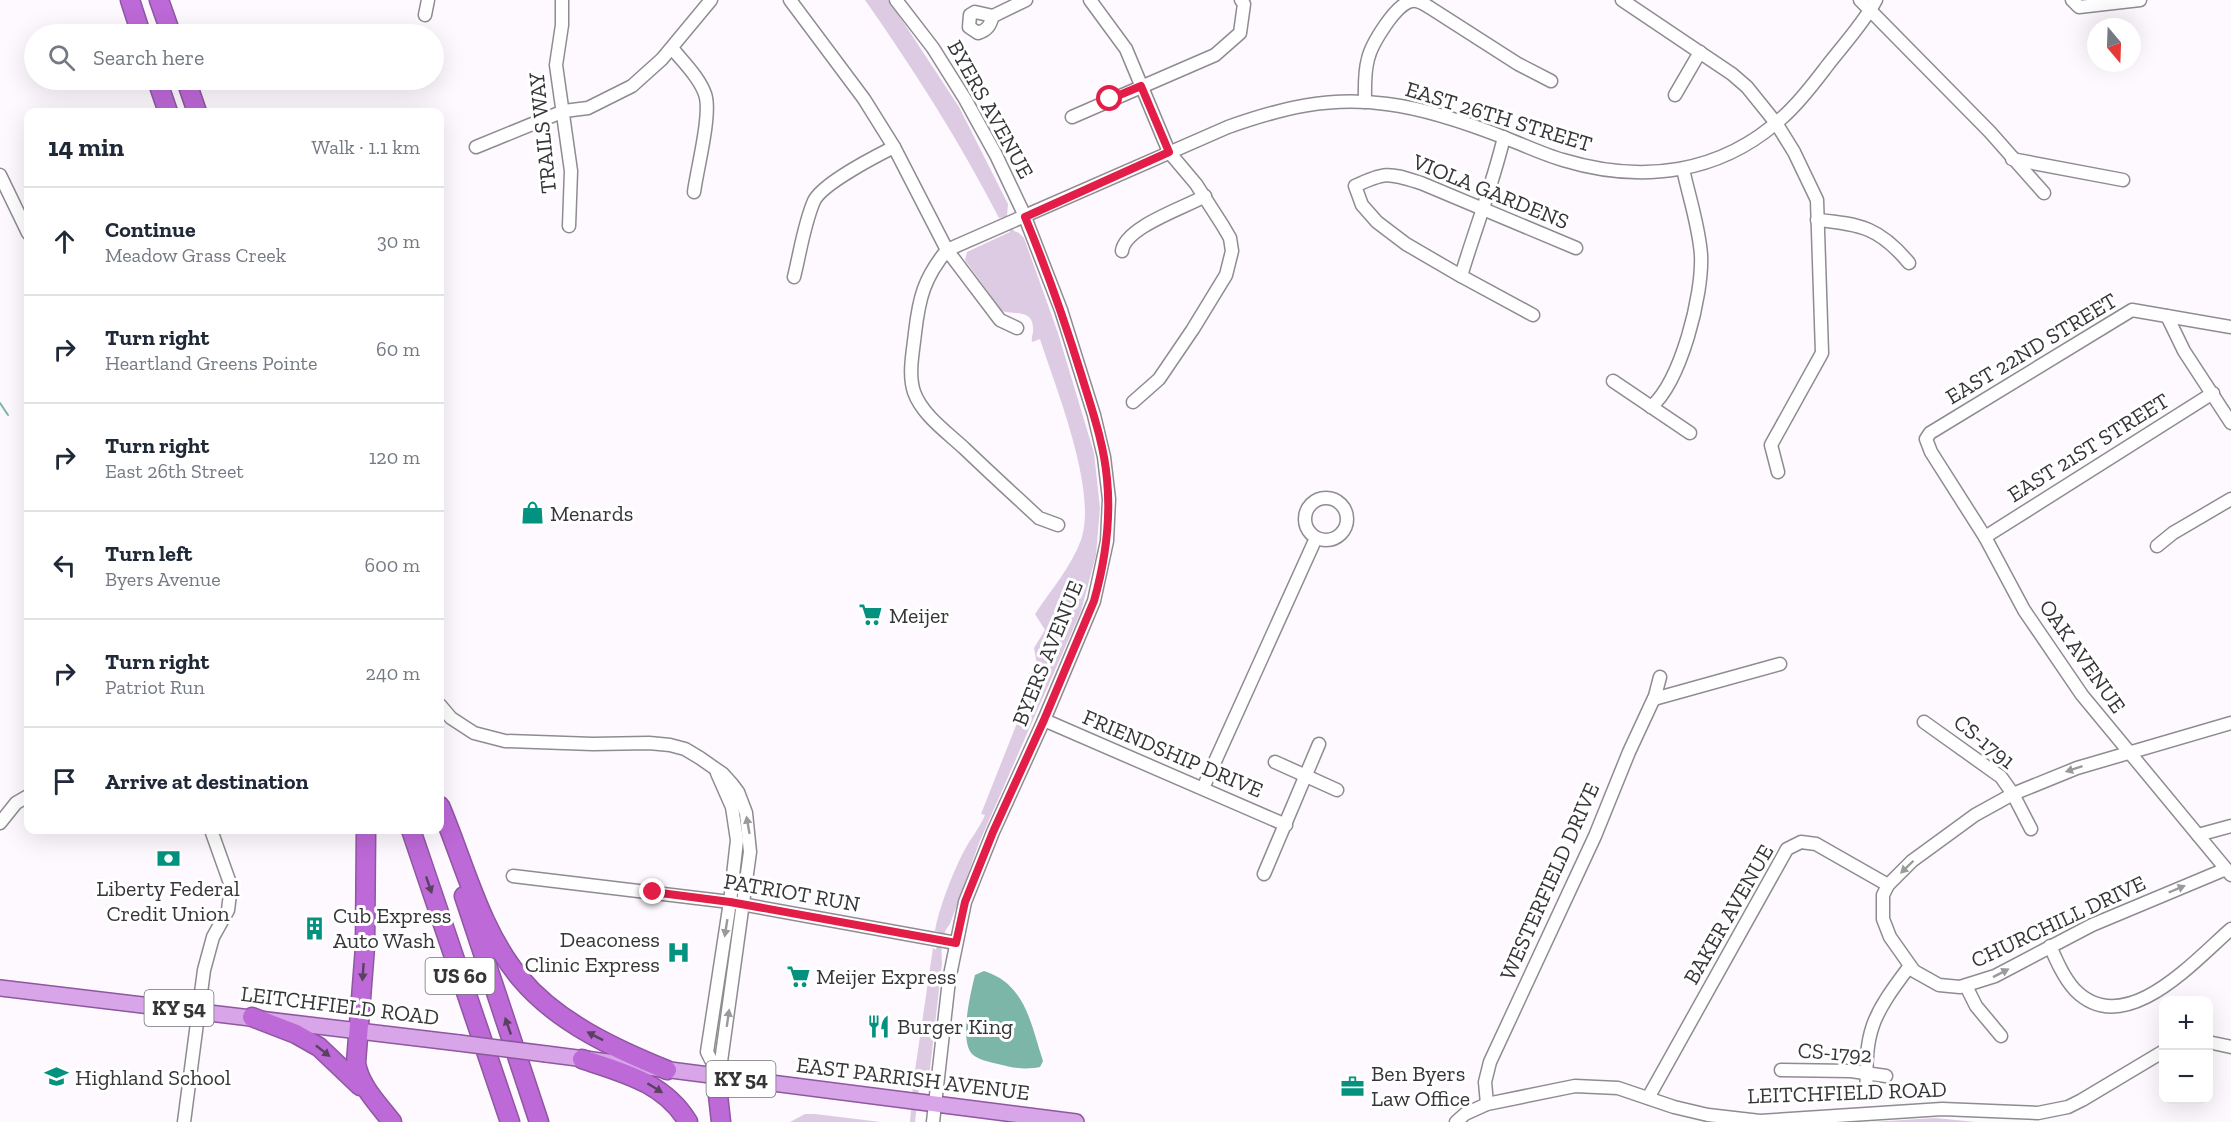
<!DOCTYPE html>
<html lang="en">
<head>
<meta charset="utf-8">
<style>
  :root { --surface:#fff; --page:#f6f6f7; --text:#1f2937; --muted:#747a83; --line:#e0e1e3 }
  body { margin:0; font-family:"Zilla Slab",serif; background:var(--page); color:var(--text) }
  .controls { position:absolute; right:18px; bottom:18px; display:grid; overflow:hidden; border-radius:12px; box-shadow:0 6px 24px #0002 }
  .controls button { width:54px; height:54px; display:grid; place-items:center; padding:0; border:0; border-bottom:2px solid var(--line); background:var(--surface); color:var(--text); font:30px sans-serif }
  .compass { position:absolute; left:2087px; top:18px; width:54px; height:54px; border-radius:50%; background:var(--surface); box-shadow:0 6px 24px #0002; rotate:161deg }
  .stop { position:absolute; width:18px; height:18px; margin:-14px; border:4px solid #e11d48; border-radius:50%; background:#fff }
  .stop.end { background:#e11d48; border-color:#fff; box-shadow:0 2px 6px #0008 }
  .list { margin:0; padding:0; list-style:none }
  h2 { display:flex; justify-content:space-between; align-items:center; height:78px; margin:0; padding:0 24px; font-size:26px }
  h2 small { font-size:20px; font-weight:400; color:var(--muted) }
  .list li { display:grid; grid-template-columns:39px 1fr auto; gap:18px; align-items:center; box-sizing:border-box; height:108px; padding:0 24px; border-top:2px solid var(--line) }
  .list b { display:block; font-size:22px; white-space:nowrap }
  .list p { margin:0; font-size:20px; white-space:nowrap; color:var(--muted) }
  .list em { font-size:20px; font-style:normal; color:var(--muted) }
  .icon { flex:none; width:33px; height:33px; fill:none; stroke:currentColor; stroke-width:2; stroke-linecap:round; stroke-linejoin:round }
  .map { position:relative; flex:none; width:2231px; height:1122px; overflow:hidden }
  .search { position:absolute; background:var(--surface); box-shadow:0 6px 24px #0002; left:24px; top:24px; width:420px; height:66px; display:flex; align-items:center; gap:15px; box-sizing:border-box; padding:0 21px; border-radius:33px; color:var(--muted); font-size:22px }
  .panel { position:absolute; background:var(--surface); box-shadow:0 6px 24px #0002; left:24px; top:108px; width:420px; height:726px; border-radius:12px }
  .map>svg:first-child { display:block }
  .green { fill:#ddcae3 }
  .water { fill:#7cb6a9 }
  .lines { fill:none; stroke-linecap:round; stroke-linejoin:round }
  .stream { stroke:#7cb6a9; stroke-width:2 }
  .minor-casing { stroke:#8f8c91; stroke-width:15 }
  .major-casing { stroke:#8e57a0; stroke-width:18 }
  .highway-casing { stroke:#8e57a0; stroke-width:21 }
  .minor { stroke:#fff; stroke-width:12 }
  .major { stroke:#d7a5e8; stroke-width:15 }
  .highway { stroke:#bd69d8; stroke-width:18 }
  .major-bridge-casing { stroke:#8e57a0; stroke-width:18; stroke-linecap:butt }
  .major-bridge { stroke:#d7a5e8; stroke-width:15 }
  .oneway { fill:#9a9a9b }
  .oneway2 { fill:#58425f }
  .route { stroke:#e11d48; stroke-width:8 }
  .labels { text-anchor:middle; stroke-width:6; stroke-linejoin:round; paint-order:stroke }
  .shield { fill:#fff; stroke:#727273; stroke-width:1.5 }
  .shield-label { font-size:21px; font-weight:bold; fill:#363537 }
  .street-label { font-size:22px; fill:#363537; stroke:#fff }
  .poi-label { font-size:22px; fill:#363537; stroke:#fff; text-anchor:start }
</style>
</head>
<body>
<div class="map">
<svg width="2231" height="1122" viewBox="0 0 2231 1122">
  <rect width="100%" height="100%" fill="#fdf9fe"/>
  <g class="green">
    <path d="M865,0h23l4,5 67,102 49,97 -1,11 7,16 5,2 5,5 34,95 36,120 6,55 -4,47 -15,56 -102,232 -29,81c-9,10 -9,27 -8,39l-12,106 -3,11 -8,6 -4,36h-5l3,-38 20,-136 3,2 3,-18 -4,-1c4,-23 18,-59 29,-80 7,-13 15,-22 21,-36l-4,-1 57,-144 -4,-22 11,-18 -10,-16c16,-24 36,-47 46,-74 17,-49 -25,-151 -41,-201l-8,3c-1,-6 2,-9 1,-15 -1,-18 -19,-12 -31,-16l-37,-51 2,-8 43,-20 -7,-15 -4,1c-39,-76 -85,-148 -134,-218z"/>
    <path d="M805,1114h10l66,8h-91z"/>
    <path d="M1935,1118l41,4h-105z"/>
  </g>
  <path class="water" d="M984,971c42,13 47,54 59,90l-3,6c-15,3 -27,1 -42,-3 -8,-2 -20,-4 -26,-10 -13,-14 -1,-63 3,-79z"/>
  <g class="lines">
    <path class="stream" d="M0,403l8,12"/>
    <defs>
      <g id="minor">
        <path d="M562,0v25l-6,40 15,106 -2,55"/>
        <path d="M790,0l74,99 30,48 53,103 53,70 17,8"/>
        <path d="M896,0l37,48 32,51 31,56 27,57 38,98 33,105 10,42 5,42 -2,42 -13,60 -50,119 -51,112 -28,70 -16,78 -16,142"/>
        <path d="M1090,0l36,49 43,103 27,32 27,42 7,12 2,13 -6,24 -33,54 -34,50 -26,23"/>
        <path d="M1622,0l110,74 15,13 29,36 18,29 23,48 5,153 -51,92 7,27"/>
        <path d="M1860,0l130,132 54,61"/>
        <path d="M2072,0l7,7 61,-7"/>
        <path d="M425,15l3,-15"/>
        <path d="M993,16l-18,-4 -5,3 -1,12 9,6c10,-3 12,-8 15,-17l33,-16"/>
        <path d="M672,48c11,14 27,29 33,46 7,19 -8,75 -11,98"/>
        <path d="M1675,95l25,-43"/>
        <path d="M1365,102c0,-14 -1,-29 3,-43 3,-14 28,-56 44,-58 6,-1 12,3 17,6l89,57 33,17"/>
        <path d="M1072,117l143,-62 25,-22 4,-29 -3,-4"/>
        <path d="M476,147l88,-36 24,-3 44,-22 30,-27 49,-59"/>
        <path d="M2012,159l111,21"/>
        <path d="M0,175l28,58"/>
        <path d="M1817,220c44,4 63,8 92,43"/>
        <path d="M1122,251c3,-24 62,-43 83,-55"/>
        <path d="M1461,276c14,-47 32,-92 43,-139"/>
        <path d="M794,277c6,-24 10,-53 20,-76 8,-17 62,-45 80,-54"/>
        <path d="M1533,315l-72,-39 -55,-32 -29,-22 -15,-17 -7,-19c31,-15 34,-13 66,-3l155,65"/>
        <path d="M2167,316l17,35 47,72"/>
        <path d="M2231,327l-99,-17 -202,123 -4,6 5,13 54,85 39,73 58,85 149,180"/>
        <path d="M1613,381l77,52"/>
        <path d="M1651,407c30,-26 52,-112 50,-152 -2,-29 -12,-58 -18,-86"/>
        <circle cx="1326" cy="519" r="21"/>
        <path d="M1058,525l-19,-7c-25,-23 -50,-46 -74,-69 -17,-16 -43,-34 -51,-57 -6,-18 -1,-40 1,-59 4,-35 9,-55 32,-83l281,-123c54,-19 101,-31 159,-23 41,5 83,20 121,35 18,7 37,16 55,21 79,24 158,14 220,-43 17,-15 31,-34 44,-51 17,-22 36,-42 49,-66"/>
        <path d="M1985,537l228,-144"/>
        <path d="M2157,546l16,-13 58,-34"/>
        <path d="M1654,699l126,-35"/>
        <path d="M440,705l11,13 23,15 31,8 88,3 56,-1 21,2 15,4 15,9 23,16 9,10 6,8 8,21 4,39 -31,224"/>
        <path d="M1044,720l242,105"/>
        <path d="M1924,722l77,55 12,17 18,35"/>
        <path d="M1275,762l62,28"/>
        <path d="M717,773l15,34 5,33 -7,62 -23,150 12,24"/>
        <path d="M1203,788l113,-250"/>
        <path d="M0,823l16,-20 12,-7"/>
        <path d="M2198,835l33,-9"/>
        <path d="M2226,869l-134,56 -97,51 -35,11 -21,-2 -25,-14 -24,-34 -7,-18v-24l5,-10 24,-24 63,-46 38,-21 64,-26 154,-45"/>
        <path d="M1264,874l55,-130"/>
        <path d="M513,876l217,26 226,41"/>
        <path d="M2050,946c7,16 14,32 25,44 50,51 121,-31 156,-61"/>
        <path d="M1966,986l10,20 25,30"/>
        <path d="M2208,1042l23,5"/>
        <path d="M1781,1070l70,1 35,5"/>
        <path d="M1867,1094c-3,-63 5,-78 42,-127"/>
        <path d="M1648,1098l139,-249 14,-7 15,2 72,41"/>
        <path d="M1487,1104l-2,-22 5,-20 105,-226 34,-84 26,-56 5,-19"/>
        <path d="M184,1122l20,-152 9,-33 15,-27 3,-24 -20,-56"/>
        <path d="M1456,1122l9,-8 22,-10 88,-18 43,2 56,19 34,8 52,6 182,-12 96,4 30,-6 14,-7 82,-49"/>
      </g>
      <g id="major">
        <path d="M0,988l459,55"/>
        <path d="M546,1054l530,68"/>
      </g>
      <g id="highway">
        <path d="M130,0l11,34"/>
        <path d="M159,0l12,34"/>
        <path d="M157,80l11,32"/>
        <path d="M186,80l11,32"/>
        <path d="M440,806c24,56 40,125 81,173 36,43 94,70 146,91"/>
        <path d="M366,830l-1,117 -9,116c3,22 23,42 36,59"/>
        <path d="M411,830l99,292"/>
        <path d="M464,896l75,226"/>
        <path d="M252,1017l44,17 23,13 41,39"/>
        <path d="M582,1059c41,14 82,23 106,63"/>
        <path d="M719,1076l-1,19 3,27"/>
      </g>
    </defs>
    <use href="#minor" class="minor-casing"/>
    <use href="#major" class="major-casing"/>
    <use href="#highway" class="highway-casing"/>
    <use href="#minor" class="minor"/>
    <use href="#major" class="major"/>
    <use href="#highway" class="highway"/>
    <defs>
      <path id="major-bridge" d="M459,1043l87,11"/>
    </defs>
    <use href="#major-bridge" class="major-bridge-casing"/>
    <use href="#major-bridge" class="major-bridge"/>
  </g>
  <defs><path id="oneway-solid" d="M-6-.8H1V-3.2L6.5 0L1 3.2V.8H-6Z" transform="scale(1.5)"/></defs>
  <g class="oneway">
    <use href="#oneway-solid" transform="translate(2074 769) rotate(162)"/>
    <use href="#oneway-solid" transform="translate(748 825) rotate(-100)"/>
    <use href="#oneway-solid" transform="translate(1907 867) rotate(136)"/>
    <use href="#oneway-solid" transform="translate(2177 889) rotate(-23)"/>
    <use href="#oneway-solid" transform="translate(726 928) rotate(99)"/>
    <use href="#oneway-solid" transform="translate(2001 973) rotate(-27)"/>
    <use href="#oneway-solid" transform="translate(728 1018) rotate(-82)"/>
  </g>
  <g class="oneway2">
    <use href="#oneway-solid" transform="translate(429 885) rotate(71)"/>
    <use href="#oneway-solid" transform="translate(363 972) rotate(94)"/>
    <use href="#oneway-solid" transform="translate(508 1026) rotate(-109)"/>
    <use href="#oneway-solid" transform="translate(595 1036) rotate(-153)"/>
    <use href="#oneway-solid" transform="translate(323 1051) rotate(38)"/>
    <use href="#oneway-solid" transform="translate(655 1088) rotate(32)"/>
  </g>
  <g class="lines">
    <path class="route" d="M653,892l77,10 226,41 9,-41 28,-70 51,-112 50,-119c11,-39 17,-81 13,-122 -3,-35 -15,-69 -25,-102 -17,-55 -35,-107 -57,-160l144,-65 -28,-66 -31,13"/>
  </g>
  <defs>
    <symbol id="shop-bare" viewBox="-9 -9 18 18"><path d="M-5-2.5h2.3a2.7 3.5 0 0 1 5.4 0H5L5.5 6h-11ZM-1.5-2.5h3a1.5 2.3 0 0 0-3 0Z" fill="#03927f" stroke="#fff" stroke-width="2.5" paint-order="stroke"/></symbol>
    <symbol id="supermarket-bare" viewBox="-9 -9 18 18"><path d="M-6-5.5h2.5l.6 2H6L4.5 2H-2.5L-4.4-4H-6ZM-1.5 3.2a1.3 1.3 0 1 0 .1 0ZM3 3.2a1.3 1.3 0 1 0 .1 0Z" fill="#03927f" stroke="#fff" stroke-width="2.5" paint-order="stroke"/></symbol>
    <symbol id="bank-bare" viewBox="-9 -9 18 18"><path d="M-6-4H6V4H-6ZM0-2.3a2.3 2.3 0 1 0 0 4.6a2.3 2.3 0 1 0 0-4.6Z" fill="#03927f" stroke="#fff" stroke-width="2.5" paint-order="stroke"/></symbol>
    <symbol id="building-bare" viewBox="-9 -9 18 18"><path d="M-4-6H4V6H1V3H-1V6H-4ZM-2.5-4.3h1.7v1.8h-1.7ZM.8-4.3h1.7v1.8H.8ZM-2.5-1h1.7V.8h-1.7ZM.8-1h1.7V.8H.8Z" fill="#03927f" stroke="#fff" stroke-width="2.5" paint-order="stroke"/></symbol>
    <symbol id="hospital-bare" viewBox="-9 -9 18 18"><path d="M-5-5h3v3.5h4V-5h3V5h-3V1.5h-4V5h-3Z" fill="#03927f" stroke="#fff" stroke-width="2.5" paint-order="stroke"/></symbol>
    <symbol id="restaurant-bare" viewBox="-9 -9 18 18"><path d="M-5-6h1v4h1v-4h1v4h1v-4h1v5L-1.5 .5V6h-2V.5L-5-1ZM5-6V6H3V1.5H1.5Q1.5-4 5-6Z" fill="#03927f" stroke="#fff" stroke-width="2.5" paint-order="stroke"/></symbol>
    <symbol id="school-bare" viewBox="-9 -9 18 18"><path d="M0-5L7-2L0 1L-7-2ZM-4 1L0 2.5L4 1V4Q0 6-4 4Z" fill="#03927f" stroke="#fff" stroke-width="2.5" paint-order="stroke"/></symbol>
    <symbol id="office-bare" viewBox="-9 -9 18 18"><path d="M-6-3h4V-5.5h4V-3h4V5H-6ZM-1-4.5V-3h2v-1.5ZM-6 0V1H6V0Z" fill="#03927f" stroke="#fff" stroke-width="2.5" paint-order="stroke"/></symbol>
  </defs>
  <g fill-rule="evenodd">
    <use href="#shop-bare" x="516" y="496" width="33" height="33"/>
    <use href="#supermarket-bare" x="854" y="598" width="33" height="33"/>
    <use href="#bank-bare" x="152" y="842" width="33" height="33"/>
    <use href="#building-bare" x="298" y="912" width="33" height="33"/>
    <use href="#hospital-bare" x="662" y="936" width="33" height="33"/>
    <use href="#supermarket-bare" x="782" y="960" width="33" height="33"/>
    <use href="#restaurant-bare" x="862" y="1010" width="33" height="33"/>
    <use href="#school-bare" x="40" y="1060" width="33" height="33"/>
    <use href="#office-bare" x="1336" y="1070" width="33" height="33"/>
  </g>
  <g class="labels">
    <g class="shield">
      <rect x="425.5" y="958" width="69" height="36" rx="4.5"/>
      <rect x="144.5" y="990" width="69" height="36" rx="4.5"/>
      <rect x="706.5" y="1061" width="69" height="36" rx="4.5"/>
    </g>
    <g class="shield-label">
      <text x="460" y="983">US 60</text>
      <text x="179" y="1015">KY 54</text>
      <text x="741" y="1086">KY 54</text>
    </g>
    <g class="street-label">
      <text transform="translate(991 109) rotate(61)" y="8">BYERS AVENUE</text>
      <text transform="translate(1499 116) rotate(17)" y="8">EAST 26TH STREET</text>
      <text transform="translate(542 133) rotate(-96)" y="8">TRAILS WAY</text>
      <text transform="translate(1491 191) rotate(22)" y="8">VIOLA GARDENS</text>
      <text transform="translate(2031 348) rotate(-31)" y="8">EAST 22ND STREET</text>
      <text transform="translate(2088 447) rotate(-32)" y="8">EAST 21ST STREET</text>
      <text transform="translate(1047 653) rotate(-68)" y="8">BYERS AVENUE</text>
      <text transform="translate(2083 656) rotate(55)" y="8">OAK AVENUE</text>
      <text transform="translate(1985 741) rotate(39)" y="8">CS-1791</text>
      <text transform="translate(1173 753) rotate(23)" y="8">FRIENDSHIP DRIVE</text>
      <text transform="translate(1549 881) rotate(-66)" y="8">WESTERFIELD DRIVE</text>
      <text transform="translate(792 892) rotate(10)" y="8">PATRIOT RUN</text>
      <text transform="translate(1728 914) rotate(-60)" y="8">BAKER AVENUE</text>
      <text transform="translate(2058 921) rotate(-25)" y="8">CHURCHILL DRIVE</text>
      <text transform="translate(340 1005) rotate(7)" y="8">LEITCHFIELD ROAD</text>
      <text transform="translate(1835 1052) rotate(4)" y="8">CS-1792</text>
      <text transform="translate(913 1078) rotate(7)" y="8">EAST PARRISH AVENUE</text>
      <text transform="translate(1847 1092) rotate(-2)" y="8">LEITCHFIELD ROAD</text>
    </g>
    <g class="poi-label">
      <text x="550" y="521">Menards</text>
      <text x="889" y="623">Meijer</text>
      <text x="168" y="896" text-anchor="middle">Liberty Federal<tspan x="168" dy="25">Credit Union</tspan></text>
      <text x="333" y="923">Cub Express<tspan x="333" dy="25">Auto Wash</tspan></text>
      <text x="660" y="947" text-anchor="end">Deaconess<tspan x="660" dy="25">Clinic Express</tspan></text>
      <text x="816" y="984">Meijer Express</text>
      <text x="897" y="1034">Burger King</text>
      <text x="1371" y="1081">Ben Byers<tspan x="1371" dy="25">Law Office</tspan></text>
      <text x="75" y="1085">Highland School</text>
    </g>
  </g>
</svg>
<div class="controls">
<button>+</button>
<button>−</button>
</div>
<svg class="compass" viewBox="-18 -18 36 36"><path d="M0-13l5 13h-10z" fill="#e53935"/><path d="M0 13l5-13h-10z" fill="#747a83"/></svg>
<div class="stop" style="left:1110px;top:99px"></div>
<div class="stop end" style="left:653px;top:892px"></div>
<div class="search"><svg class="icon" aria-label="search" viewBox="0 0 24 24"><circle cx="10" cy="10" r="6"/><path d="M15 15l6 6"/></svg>Search here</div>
<section class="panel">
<h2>14 min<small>Walk · 1.1 km</small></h2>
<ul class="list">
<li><svg class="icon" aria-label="ahead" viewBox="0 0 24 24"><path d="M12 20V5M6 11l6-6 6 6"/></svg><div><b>Continue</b><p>Meadow Grass Creek</p></div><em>30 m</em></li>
<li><svg class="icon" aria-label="right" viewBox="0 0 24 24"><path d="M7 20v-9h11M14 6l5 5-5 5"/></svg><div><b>Turn right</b><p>Heartland Greens Pointe</p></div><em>60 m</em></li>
<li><svg class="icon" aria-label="right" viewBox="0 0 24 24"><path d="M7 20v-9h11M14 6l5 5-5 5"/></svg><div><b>Turn right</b><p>East 26th Street</p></div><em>120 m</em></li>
<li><svg class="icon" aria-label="left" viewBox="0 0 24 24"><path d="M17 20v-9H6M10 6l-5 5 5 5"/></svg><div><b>Turn left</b><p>Byers Avenue</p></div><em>600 m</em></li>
<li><svg class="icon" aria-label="right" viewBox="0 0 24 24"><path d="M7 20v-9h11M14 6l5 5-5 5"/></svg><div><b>Turn right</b><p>Patriot Run</p></div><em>240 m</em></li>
<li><svg class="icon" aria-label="arrive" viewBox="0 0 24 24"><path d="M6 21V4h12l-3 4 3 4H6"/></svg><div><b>Arrive at destination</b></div></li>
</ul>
</section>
</div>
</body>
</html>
